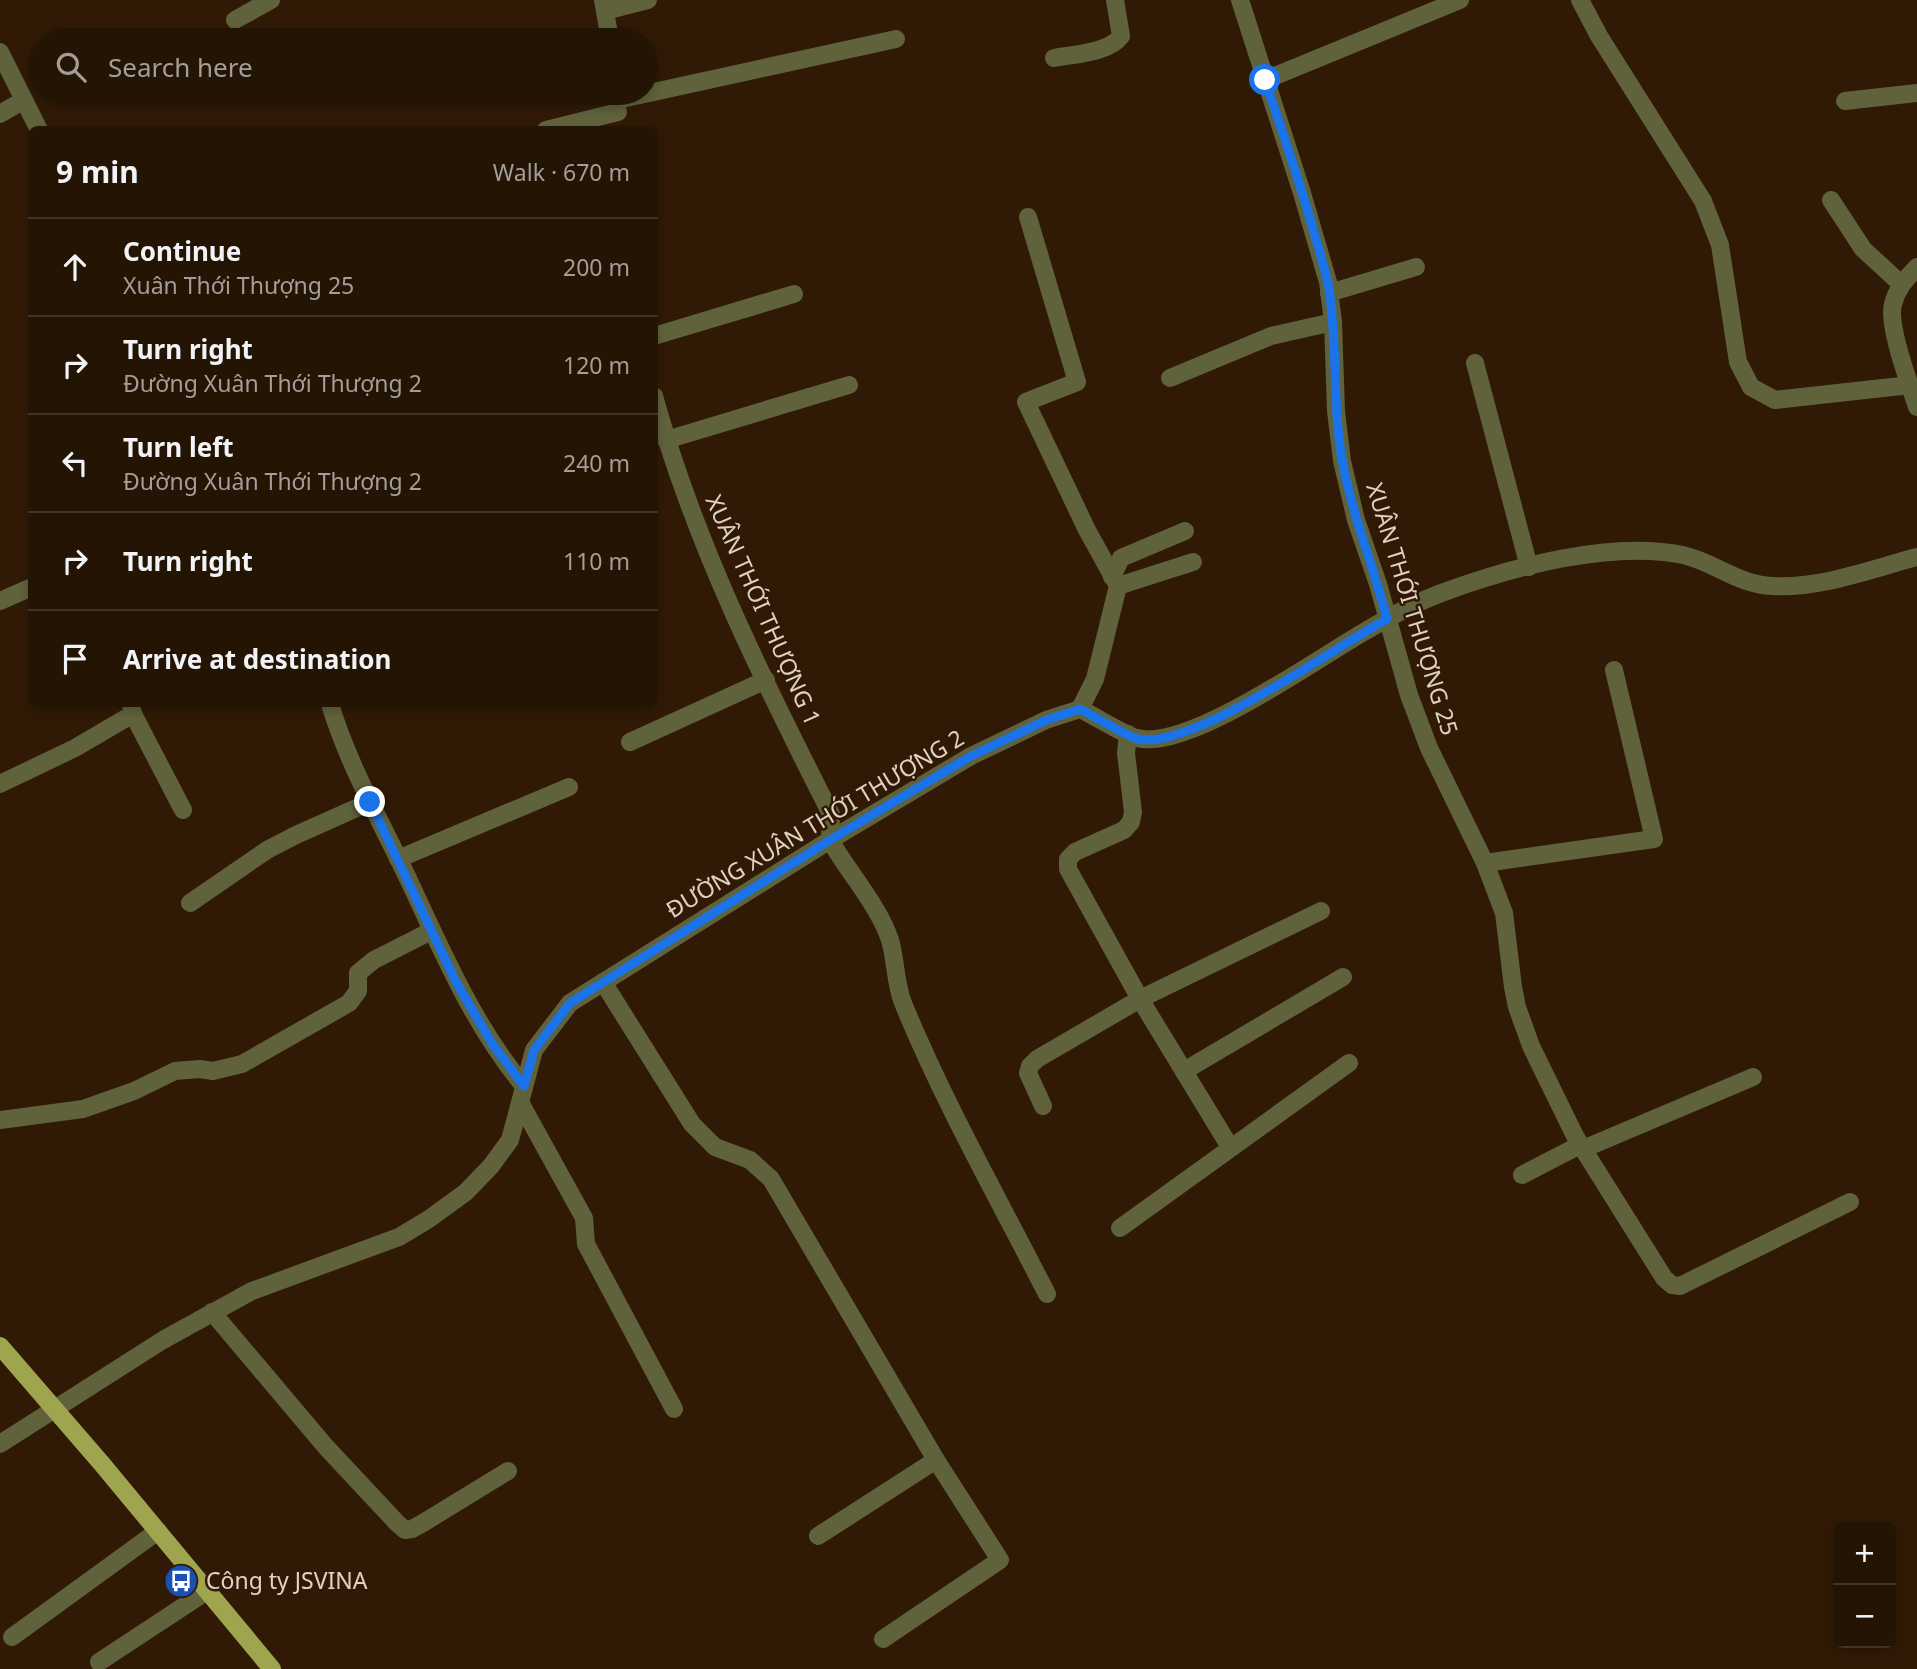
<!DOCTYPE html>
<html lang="en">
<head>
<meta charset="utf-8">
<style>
  :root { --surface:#241404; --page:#2c1d0e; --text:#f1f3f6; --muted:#a39e9a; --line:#413326 }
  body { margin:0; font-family:"Noto Sans",sans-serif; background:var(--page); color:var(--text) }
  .controls { position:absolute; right:21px; bottom:21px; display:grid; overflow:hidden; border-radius:10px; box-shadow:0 4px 10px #0003 }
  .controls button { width:63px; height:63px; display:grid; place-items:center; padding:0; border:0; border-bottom:2px solid var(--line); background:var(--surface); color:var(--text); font:35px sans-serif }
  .stop { position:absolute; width:21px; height:21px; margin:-16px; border:5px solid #1a73e8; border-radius:50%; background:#fff }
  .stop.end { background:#1a73e8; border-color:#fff; box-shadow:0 2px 7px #0008 }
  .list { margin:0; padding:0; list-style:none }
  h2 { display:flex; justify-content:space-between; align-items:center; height:91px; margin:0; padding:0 28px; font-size:30px }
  h2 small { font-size:23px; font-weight:400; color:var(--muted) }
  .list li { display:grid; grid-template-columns:46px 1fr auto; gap:21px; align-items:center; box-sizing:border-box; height:98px; padding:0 28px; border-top:2px solid var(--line) }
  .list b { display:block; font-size:26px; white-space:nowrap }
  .list p { margin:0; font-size:23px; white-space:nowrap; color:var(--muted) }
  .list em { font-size:23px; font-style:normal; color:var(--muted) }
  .icon { flex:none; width:38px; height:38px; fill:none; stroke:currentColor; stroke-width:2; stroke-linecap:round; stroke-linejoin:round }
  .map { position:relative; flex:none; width:1917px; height:1669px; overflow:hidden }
  .search { position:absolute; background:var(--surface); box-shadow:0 4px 10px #0003; left:28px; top:28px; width:630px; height:77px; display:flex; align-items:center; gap:18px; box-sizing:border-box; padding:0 24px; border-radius:38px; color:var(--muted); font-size:26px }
  .panel { position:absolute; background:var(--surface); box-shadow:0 4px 10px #0003; left:28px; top:126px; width:630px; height:581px; border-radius:10px }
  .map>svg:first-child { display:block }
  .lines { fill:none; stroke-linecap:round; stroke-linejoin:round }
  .minor { stroke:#5f623b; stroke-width:18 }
  .major { stroke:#9fa44f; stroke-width:18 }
  .route { stroke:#1a73e8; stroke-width:9 }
  .labels { text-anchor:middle; stroke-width:5; stroke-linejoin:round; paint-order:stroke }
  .street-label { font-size:23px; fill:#e1d1c5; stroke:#301a06 }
  .poi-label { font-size:23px; fill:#e1d1c5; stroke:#301a06; text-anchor:start }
</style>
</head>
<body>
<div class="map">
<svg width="1917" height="1669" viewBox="0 0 1917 1669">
  <rect width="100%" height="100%" fill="#301a06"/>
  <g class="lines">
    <g class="minor">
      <path d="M603,0l7,40"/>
      <path d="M1240,0l62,193 26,89 5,40 3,89 6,50 14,59 22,64 31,111 20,53 56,115 19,50 9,74 4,20 14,39 44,90 89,142 8,7 8,1 170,-84"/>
      <path d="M1580,0l19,36 104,165 17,44 18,117 13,25 24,13 135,-15"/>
      <path d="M605,11l43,-11"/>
      <path d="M235,20l36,-20"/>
      <path d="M0,52l39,78"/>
      <path d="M1054,58c20,-4 55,-5 67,-22l-6,-36"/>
      <path d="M1265,80l195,-80"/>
      <path d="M617,100l279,-61"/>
      <path d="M1845,101l72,-8"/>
      <path d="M0,114l24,-14"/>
      <path d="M546,130l72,-18"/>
      <path d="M1831,200l32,49 38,35"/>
      <path d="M1028,217l49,165 -51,20 61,128 31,56 -23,93 -15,30"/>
      <path d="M1917,267c-10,11 -20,21 -24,37 -6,21 17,81 24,103"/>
      <path d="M1329,293l87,-26"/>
      <path d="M654,336l140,-42"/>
      <path d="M1475,363l54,204"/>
      <path d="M1170,378l101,-42 62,-14"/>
      <path d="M654,396c40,146 109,284 177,418l-1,26"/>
      <path d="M666,440l183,-55"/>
      <path d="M1112,577l9,-19 64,-27"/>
      <path d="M1118,586l75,-24"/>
      <path d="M0,601l32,-14"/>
      <path d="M330,704c19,63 53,121 81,181 33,70 63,141 113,201"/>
      <path d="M133,714l50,96"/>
      <path d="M1128,734l-2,19 7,59 -2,10 -7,8 -49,22 -7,7v10l72,130 90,148"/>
      <path d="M630,742l136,-62"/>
      <path d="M0,784l75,-36 58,-34 -2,-10"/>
      <path d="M830,840c18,32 49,66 60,100 6,20 5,43 13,63 41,100 95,195 144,291"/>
      <path d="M398,859l171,-72"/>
      <path d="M1485,863l169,-24 -40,-169"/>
      <path d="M190,903l77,-53 29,-15 74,-33"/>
      <path d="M603,982l89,142 23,23 35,13 21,19 165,281 64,100 -117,79"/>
      <path d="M1184,1071l159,-94"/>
      <path d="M521,1104l63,114 2,26 88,165"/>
      <path d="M1043,1106l-15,-33 2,-7 7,-7 103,-60 181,-88"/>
      <path d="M0,1120l83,-11 51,-18 41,-20 25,-2 13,2 29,-7 107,-61 9,-12v-18l16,-13 57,-29"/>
      <path d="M1583,1149l170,-72"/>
      <path d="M1522,1175l58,-30"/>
      <path d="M1120,1228l229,-165"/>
      <path d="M212,1312l114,135 71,76 8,7 7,-1 11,-6 85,-52"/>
      <path d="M0,1444l163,-104 89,-49 147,-54 30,-18 37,-27 25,-26 19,-26 24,-90 36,-47 260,-163 141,-84 75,-36 34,-11c15,7 44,26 57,29 50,14 181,-80 227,-106 25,-15 53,-30 80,-40 68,-25 167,-52 239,-37 31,7 56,30 89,31 48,3 99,-17 145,-29"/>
      <path d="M818,1536l118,-76"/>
      <path d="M12,1637l146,-106"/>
      <path d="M99,1662l108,-71"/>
    </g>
    <path class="major" d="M0,1346l102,118 170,205"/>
  </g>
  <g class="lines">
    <path class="route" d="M370,802l86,180 37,63 31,41 10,-36 36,-47 260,-163 141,-84 75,-36 34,-11c14,7 46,27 58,30 54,11 197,-92 249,-120 -13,-52 -34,-101 -44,-154 -11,-58 -5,-118 -14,-176 -4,-22 -12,-45 -18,-67 -14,-48 -30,-95 -46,-142"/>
  </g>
  <defs>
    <symbol id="bus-disc" viewBox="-11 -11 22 22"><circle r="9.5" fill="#1a4fb4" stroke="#301a06"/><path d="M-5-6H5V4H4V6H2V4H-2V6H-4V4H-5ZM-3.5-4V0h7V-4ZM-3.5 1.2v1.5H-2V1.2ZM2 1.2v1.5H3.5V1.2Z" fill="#fff"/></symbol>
  </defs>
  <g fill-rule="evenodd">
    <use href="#bus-disc" x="162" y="1562" width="38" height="38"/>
  </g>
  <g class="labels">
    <g class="street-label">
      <text transform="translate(1412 609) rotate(73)" y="8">XUÂN THỚI THƯỢNG 25</text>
      <text transform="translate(763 610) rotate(66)" y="8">XUÂN THỚI THƯỢNG 1</text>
      <text transform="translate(815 824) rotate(-31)" y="8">ĐƯỜNG XUÂN THỚI THƯỢNG 2</text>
    </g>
    <g class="poi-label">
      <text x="206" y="1589">Công ty JSVINA</text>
    </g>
  </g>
</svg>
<div class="controls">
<button>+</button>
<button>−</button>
</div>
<div class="stop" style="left:1265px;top:80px"></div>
<div class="stop end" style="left:370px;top:802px"></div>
<div class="search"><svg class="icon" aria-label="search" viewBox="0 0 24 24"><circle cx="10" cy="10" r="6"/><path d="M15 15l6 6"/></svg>Search here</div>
<section class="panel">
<h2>9 min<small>Walk · 670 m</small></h2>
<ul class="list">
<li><svg class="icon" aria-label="ahead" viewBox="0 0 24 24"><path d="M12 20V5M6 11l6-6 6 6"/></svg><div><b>Continue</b><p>Xuân Thới Thượng 25</p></div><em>200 m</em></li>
<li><svg class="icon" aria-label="right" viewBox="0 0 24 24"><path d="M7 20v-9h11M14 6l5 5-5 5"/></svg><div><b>Turn right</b><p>Đường Xuân Thới Thượng 2</p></div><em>120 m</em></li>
<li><svg class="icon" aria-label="left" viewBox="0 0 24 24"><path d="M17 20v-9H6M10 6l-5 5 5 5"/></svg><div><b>Turn left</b><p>Đường Xuân Thới Thượng 2</p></div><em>240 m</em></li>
<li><svg class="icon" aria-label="right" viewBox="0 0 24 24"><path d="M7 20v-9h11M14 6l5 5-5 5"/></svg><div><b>Turn right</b></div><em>110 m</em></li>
<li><svg class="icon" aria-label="arrive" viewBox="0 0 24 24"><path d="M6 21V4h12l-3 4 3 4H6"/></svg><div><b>Arrive at destination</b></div></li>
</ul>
</section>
</div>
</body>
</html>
